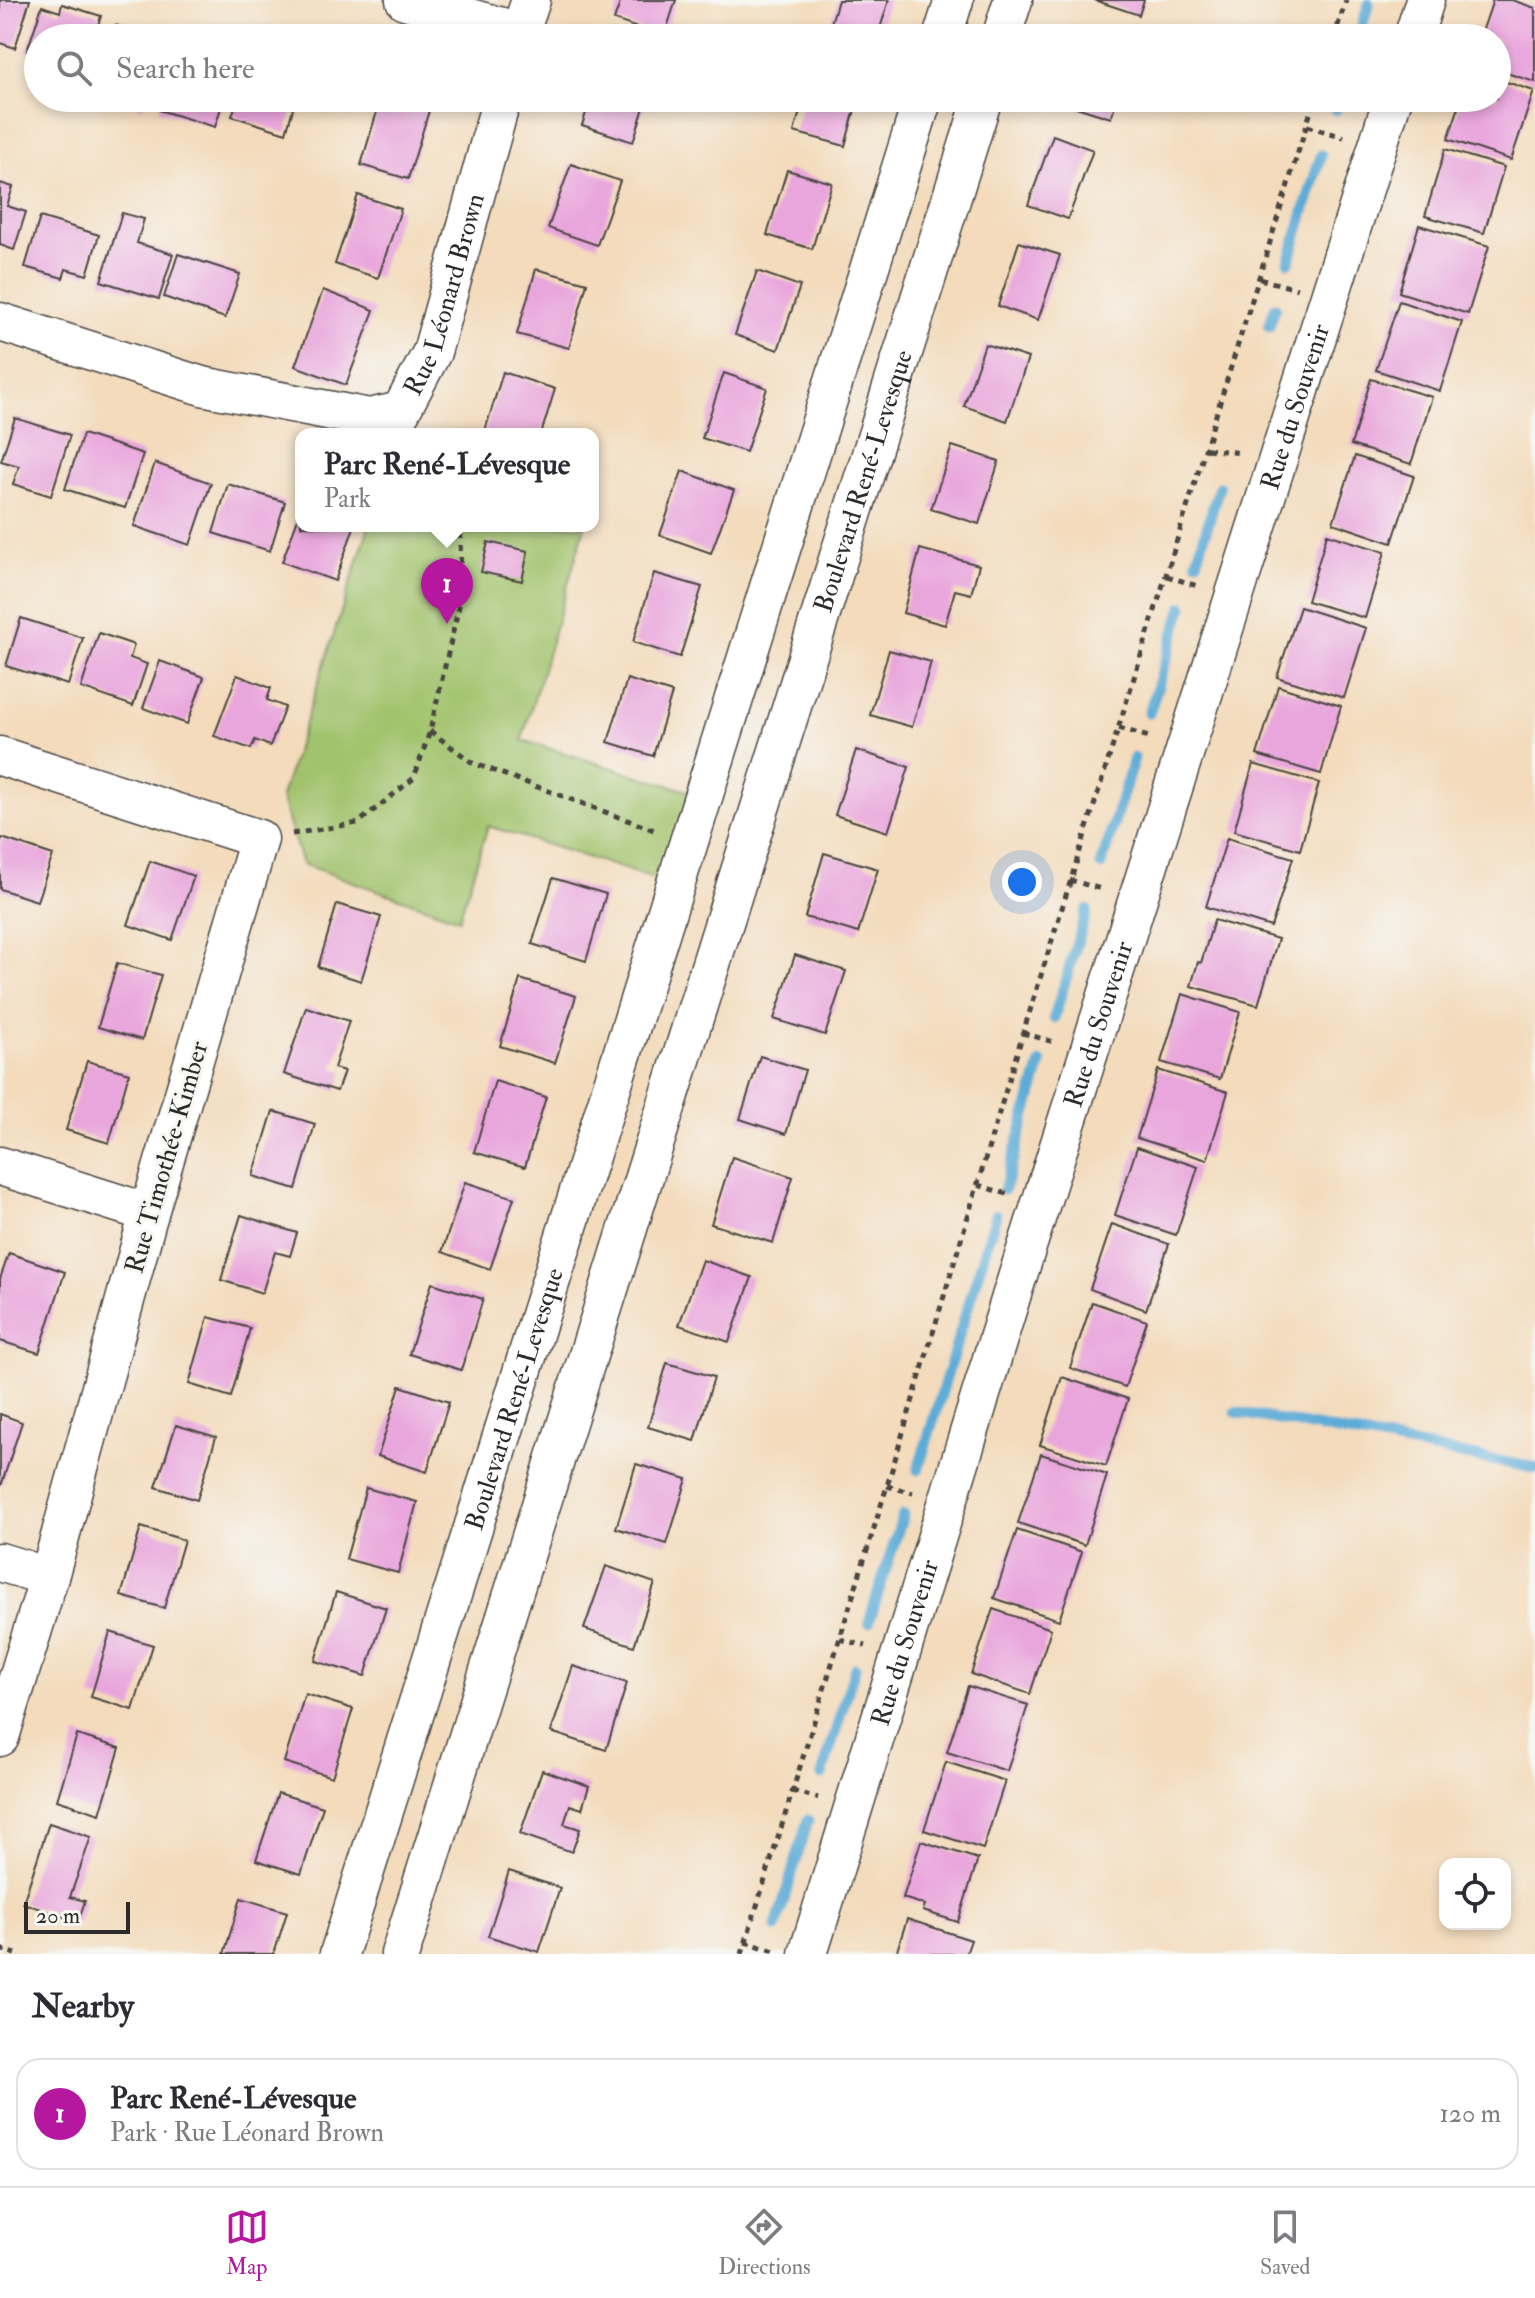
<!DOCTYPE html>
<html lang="en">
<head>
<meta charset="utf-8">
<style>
  :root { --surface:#fff; --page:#f7f7f7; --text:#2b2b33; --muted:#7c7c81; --line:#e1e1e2; --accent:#b5179e }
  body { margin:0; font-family:"IM FELL Double Pica",serif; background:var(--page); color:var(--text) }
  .controls { position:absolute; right:24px; bottom:24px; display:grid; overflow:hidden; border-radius:16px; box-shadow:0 4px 12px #0003 }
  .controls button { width:72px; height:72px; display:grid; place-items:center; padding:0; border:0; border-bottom:2px solid var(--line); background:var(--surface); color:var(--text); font:40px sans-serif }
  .scale { position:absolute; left:24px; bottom:20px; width:106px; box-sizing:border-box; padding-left:8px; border:4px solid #2b2b2b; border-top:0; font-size:22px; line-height:28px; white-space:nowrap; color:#2b2b2b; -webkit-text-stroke:6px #f6f6f2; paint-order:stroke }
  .you { position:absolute; left:1022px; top:882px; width:28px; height:28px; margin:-20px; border:6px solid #fff; border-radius:50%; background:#1a73e8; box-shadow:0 0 0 12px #1a73e833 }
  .badge { display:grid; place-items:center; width:52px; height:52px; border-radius:50%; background:var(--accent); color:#fff; font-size:26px; font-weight:700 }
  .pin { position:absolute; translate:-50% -66px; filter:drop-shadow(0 2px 4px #0008) }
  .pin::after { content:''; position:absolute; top:42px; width:28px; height:24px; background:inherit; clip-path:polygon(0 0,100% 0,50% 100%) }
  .popup { position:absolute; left:295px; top:428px; width:304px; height:104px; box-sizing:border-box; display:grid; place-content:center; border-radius:16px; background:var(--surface); filter:drop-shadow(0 2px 6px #0005); font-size:26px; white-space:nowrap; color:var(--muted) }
  .popup b { font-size:30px; color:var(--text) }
  .popup::after { content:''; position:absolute; left:50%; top:100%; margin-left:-16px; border:16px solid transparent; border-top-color:var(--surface) }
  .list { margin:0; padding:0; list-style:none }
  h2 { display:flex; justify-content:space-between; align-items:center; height:104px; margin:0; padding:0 32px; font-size:34px }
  h2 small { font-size:26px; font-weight:400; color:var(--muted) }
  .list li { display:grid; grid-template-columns:52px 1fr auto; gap:24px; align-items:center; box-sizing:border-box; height:112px; margin:0 16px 16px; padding:0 16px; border:2px solid var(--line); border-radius:24px }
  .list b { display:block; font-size:30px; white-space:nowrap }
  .list p { margin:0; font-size:26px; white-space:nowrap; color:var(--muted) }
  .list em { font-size:26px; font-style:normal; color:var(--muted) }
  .icon { flex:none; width:44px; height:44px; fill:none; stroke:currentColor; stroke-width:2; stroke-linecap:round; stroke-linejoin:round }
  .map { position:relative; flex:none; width:1535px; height:1954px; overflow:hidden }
  .search { position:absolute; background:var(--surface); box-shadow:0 4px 12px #0003; left:24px; right:24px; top:24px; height:88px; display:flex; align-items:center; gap:20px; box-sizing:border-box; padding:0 28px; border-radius:44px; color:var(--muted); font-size:30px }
  .sheet { height:232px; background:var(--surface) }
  nav { display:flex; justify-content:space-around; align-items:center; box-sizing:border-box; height:112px; border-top:2px solid var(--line); background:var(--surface); font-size:22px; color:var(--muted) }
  nav a { display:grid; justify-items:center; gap:4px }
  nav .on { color:var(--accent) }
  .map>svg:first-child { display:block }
  .green { fill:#a2c36d; stroke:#66774c; stroke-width:2 }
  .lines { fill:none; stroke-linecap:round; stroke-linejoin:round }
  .stream { stroke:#5dacd7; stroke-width:11 }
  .building { fill:#e9a6dc }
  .street-casing { stroke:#494541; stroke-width:41 }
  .path { stroke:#494541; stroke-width:5; stroke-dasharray:6 6; stroke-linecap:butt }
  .street { stroke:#fff; stroke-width:38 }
  .labels { text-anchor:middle; stroke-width:6; stroke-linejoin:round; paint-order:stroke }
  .street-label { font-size:26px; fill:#2b2b2b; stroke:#f6f6f2 }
</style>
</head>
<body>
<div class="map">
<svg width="1535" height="1954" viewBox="0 0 1535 1954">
  <rect width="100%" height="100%" fill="#f6f6f2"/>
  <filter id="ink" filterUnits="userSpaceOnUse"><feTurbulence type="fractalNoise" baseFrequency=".0125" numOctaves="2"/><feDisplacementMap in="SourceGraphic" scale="16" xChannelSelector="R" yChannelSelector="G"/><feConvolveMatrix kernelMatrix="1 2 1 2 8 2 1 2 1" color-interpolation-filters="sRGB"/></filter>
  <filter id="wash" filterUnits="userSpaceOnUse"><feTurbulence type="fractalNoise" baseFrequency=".006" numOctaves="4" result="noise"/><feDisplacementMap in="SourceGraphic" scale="32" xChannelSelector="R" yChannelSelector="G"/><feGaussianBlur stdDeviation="1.8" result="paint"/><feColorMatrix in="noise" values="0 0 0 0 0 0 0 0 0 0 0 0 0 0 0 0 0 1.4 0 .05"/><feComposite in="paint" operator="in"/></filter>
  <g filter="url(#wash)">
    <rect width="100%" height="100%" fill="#f3dbbc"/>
    <path class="green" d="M369,526h216l-63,214 172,53 -29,89 -177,-56 -29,93 -157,-55 -21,-67z"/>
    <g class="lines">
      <g class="stream">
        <path d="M1358,38l11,-34"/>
        <path d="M1336,110l3,-12"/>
        <path d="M1289,262l32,-107"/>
        <path d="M1269,326l6,-19"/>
        <path d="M1197,561l22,-74"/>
        <path d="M1149,713l34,-106"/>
        <path d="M1101,865l33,-107"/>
        <path d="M1054,1018l33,-108"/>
        <path d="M1004,1190l37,-127"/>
        <path d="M1236,1412l299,56"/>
        <path d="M918,1470l78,-255"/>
        <path d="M869,1622l34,-107"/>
        <path d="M822,1775l33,-107"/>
        <path d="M776,1927l32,-107"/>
      </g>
    </g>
    <g id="blocks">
      <g class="building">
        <path d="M0,0h30l-15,48 -15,-5z"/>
        <path d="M621,0h55l-12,37 -50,-17z"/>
        <path d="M838,0h51l-12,38h-22l-26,-8z"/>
        <path d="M1094,0h50l-5,15z"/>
        <path d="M1493,0h19l23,8v74l-38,-12v-32h-17z"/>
        <path d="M62,4l39,12 -7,22h-56v16l-11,-3 15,-45 18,6z"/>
        <path d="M115,25l42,12v1h-46z"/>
        <path d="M1497,79l37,12 -23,69 -63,-21 14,-41h35z"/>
        <path d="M112,98h33l-2,9z"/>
        <path d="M163,98h61l-9,29 -56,-17z"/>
        <path d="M238,98h58l-10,35 -54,-17z"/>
        <path d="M381,98h31l19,6 -23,75 -47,-14z"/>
        <path d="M591,98h56l-14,44 -51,-17z"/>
        <path d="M804,98h54l-13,48 -51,-14z"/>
        <path d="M1062,98h55l-6,20 -51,-16z"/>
        <path d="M1053,135l40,15 -25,69 -40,-14z"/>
        <path d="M1445,149l59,18 -20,66 -59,-17z"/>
        <path d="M571,164l49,17 -23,64 -49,-17z"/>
        <path d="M787,170l45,13 -20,66 -45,-14z"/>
        <path d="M0,183l13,4 -6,19 19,6 -12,38 -14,-5z"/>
        <path d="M358,195l43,14 -23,69 -43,-14z"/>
        <path d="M122,213l22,6 -7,24 36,11 -14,45 -58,-18z"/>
        <path d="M40,217l59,18 -12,40 -21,-6 -3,9 -38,-11z"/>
        <path d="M1419,225l70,21 -21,68 -69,-22z"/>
        <path d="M1019,242l41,13 -22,65 -40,-14z"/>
        <path d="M178,254l62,20 -15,44 -61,-21z"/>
        <path d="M536,269l51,14 -18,65 -52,-14z"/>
        <path d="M757,271l43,15 -22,64 -43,-15z"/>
        <path d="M323,290l51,20 -28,75 -51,-19z"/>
        <path d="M1399,301l63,21 -22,69 -64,-21z"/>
        <path d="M985,344l43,14 -21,63 -43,-15z"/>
        <path d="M503,372l52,17 -14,45h-57z"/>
        <path d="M724,373l43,15 -21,64 -44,-14z"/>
        <path d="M1371,379l61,18 -21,67 -60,-19z"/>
        <path d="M15,418l55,17 -19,61 -38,-12 6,-18 -18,-5z"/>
        <path d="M83,434l60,20 -18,54 -60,-19z"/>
        <path d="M952,446l47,15 -20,63 -48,-15z"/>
        <path d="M1355,456l59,20 -22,67 -59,-20z"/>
        <path d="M155,463l56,20 -21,62 -56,-19z"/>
        <path d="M682,471l52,19 -23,63 -51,-18z"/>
        <path d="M228,484l57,18 -15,49 -57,-18z"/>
        <path d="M301,510v16l53,1 -19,54 -53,-19z"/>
        <path d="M1327,534l58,18 -20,66 -58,-17z"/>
        <path d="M488,542l40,9 -6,30 -41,-9z"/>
        <path d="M920,549l59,16 -8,29 -16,-4 -10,35 -42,-12z"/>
        <path d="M654,573l48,14 -22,70 -47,-15z"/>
        <path d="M1300,607l66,21 -22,70 -67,-21z"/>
        <path d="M21,618l62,20 -15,47 -62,-19z"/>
        <path d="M99,633l35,12 -4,13 17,6 -14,42 -52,-18z"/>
        <path d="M889,650l42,12 -19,65 -42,-12z"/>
        <path d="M160,661l44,16 -17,47 -44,-16z"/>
        <path d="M237,675l34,13 -4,12 18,7 -15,39 -15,-6 -4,9 -37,-13z"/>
        <path d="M627,679l45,14 -19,63 -45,-14z"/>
        <path d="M1278,686l63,20 -20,68 -64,-19z"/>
        <path d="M856,750l53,17 -21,65 -53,-17z"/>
        <path d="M1253,764l66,19 -19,67 -66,-19z"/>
        <path d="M2,838l51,17 -16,46 -37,-12v-45z"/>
        <path d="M1227,838l66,20 -22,69 -65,-20z"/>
        <path d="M824,853l54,16 -20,64 -53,-16z"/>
        <path d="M150,861l44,15 -22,64 -44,-15z"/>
        <path d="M553,878l53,16 -20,67 -54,-17z"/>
        <path d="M337,904l44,13 -20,64 -43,-14z"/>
        <path d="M1214,920l64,19 -20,66 -67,-19 7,-24 3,1z"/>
        <path d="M795,955l51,16 -21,64 -51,-16z"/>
        <path d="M117,963l44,12 -19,65 -44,-13z"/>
        <path d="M520,979l56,17 -21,67 -55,-17z"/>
        <path d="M1182,994l58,18 -20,67 -59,-17z"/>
        <path d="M306,1007l43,14 -15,47 10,3 -7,20 -53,-17z"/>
        <path d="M760,1056l45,14 -19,64 -46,-15z"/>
        <path d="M87,1061l42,12 -20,70 -43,-13z"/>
        <path d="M1158,1070l70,22 -21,68 -70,-22z"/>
        <path d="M495,1081l51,16 -21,70 -51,-15z"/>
        <path d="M273,1111l42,13 -19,65 -43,-13z"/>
        <path d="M1137,1147l61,20 -22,68 -61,-20z"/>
        <path d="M732,1157l61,20 -20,66 -62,-19z"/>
        <path d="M465,1182l49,16 -24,71 -48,-17z"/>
        <path d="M241,1215l56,18 -7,23 -15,-4 -13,41 -41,-13z"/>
        <path d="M1112,1224l57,20 -23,66 -56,-21z"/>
        <path d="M9,1253l56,19 -26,81 -39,-12v-62z"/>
        <path d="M702,1260l50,17 -23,65 -50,-17z"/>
        <path d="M432,1283l51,16 -22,71 -52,-16z"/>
        <path d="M1092,1302l55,19 -22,66 -55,-19z"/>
        <path d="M208,1317l42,11 -19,69 -42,-13z"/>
        <path d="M667,1363l47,14 -19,64 -47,-14z"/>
        <path d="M1062,1377l66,22 -22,67 -66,-21z"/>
        <path d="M400,1386l49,16 -22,70 -49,-16z"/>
        <path d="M0,1414l22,8 -21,64h-1z"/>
        <path d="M176,1425l40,12 -19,63 -41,-13z"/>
        <path d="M1041,1454l66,21 -22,70 -67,-22z"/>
        <path d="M636,1464l51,15 -20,65 -51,-16z"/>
        <path d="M366,1488l51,14 -19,71 -52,-14z"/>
        <path d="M141,1527l43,13 -20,68 -43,-12z"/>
        <path d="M1017,1530l65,22 -23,68 -65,-22z"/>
        <path d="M606,1566l49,17 -21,63 -50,-17z"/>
        <path d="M336,1592l50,16 -21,68 -50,-15z"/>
        <path d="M993,1609l58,20 -21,65 -59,-20z"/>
        <path d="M110,1632l43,13 -20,65 -42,-13z"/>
        <path d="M573,1666l54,17 -21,67 -55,-18z"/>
        <path d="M968,1686l60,19 -21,66 -60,-19z"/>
        <path d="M305,1694l48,15 -21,68 -48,-15z"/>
        <path d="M77,1735l43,13 -20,66 -43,-14z"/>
        <path d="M946,1762l59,19 -22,68 -59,-19z"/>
        <path d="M542,1770l47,16 -7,23 -12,-4 -6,19 16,5 -8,23 -52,-18z"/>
        <path d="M278,1793l45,14 -22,67 -45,-14z"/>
        <path d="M49,1823l42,14 -21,60 15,4 -7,21 -55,-19z"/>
        <path d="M921,1841l57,18 -20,63 -35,-11 2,-6 -22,-7z"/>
        <path d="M509,1871l51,17 -21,64 -51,-16z"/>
        <path d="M241,1898l46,14 -13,42h-50z"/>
        <path d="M907,1919l64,21 -5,14h-70z"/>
      </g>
    </g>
  </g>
  <g filter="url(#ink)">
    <use href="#blocks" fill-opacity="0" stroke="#494541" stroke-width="2"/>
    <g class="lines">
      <defs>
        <g id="street">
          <path d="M405,0l115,32"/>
          <path d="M518,38l13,-38"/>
          <path d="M942,38l12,-38"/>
          <path d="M1001,38l12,-38"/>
          <path d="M1413,38l12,-38"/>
          <path id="s1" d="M0,322l202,64 167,32 32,-7 31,-59 70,-254"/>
          <path d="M0,756l259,83 -110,374 -100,364 -49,160"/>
          <path d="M0,1166l149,47"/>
          <path d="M0,1562l49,15"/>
          <path id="s2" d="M339,1954l584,-1856"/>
          <path id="s3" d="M400,1954l583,-1856"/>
          <path id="s4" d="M808,1954l203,-657 382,-1199"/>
        </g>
      </defs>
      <use href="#street" class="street-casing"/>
      <g class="path">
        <path d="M1334,38l12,-38"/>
        <path d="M1307,126l37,11"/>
        <path d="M1260,279l37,10"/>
        <path d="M1207,449l34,4"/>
        <path d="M1167,576l33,11"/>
        <path d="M1119,728l33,10"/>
        <path d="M430,731l43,32 181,67"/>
        <path d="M292,834l66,-11 56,-45 16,-47 31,-134 -1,-71"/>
        <path d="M1070,880l34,10"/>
        <path d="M1023,1033l34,10"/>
        <path d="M978,1185l29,9"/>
        <path d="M887,1486l26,7"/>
        <path d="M840,1639l26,7"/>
        <path d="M792,1791l26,7"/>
        <path d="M745,1942l30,9"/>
        <path d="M0,1949l16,5"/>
        <path d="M742,1954l145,-468 136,-453 292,-935"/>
      </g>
      <use href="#street" class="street"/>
    </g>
  </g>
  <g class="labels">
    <g class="street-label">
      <text dy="9" stroke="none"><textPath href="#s1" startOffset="540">Rue Léonard Brown</textPath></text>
      <text dy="9" stroke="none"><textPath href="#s4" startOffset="1622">Rue du Souvenir</textPath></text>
      <text dy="9" stroke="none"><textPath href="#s3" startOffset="1544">Boulevard René-Levesque</textPath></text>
      <text dy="9" stroke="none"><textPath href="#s4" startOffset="974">Rue du Souvenir</textPath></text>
      <text transform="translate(166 1157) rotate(-74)" y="9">Rue Timothée-Kimber</text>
      <text dy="9" stroke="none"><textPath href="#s2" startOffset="582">Boulevard René-Levesque</textPath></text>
      <text dy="9" stroke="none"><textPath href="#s4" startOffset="326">Rue du Souvenir</textPath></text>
    </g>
  </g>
</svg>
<div class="controls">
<button><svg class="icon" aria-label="locate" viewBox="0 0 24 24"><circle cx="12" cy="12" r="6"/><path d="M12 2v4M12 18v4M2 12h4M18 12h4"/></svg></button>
</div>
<div class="scale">20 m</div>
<div class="you"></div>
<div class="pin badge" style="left:447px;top:624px">1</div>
<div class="popup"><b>Parc René-Lévesque</b>Park</div>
<div class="search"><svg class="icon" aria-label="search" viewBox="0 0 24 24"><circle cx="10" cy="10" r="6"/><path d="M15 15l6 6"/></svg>Search here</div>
</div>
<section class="sheet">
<h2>Nearby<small></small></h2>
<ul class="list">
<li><span class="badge">1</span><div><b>Parc René-Lévesque</b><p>Park · Rue Léonard Brown</p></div><em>120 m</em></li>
</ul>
</section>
<nav>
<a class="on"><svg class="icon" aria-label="map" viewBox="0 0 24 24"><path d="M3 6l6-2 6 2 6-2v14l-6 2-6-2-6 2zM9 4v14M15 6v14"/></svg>Map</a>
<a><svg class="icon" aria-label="directions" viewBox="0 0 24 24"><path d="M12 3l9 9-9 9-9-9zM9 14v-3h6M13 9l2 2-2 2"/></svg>Directions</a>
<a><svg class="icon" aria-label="saved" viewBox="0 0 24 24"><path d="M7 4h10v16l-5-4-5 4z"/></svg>Saved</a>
</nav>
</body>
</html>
